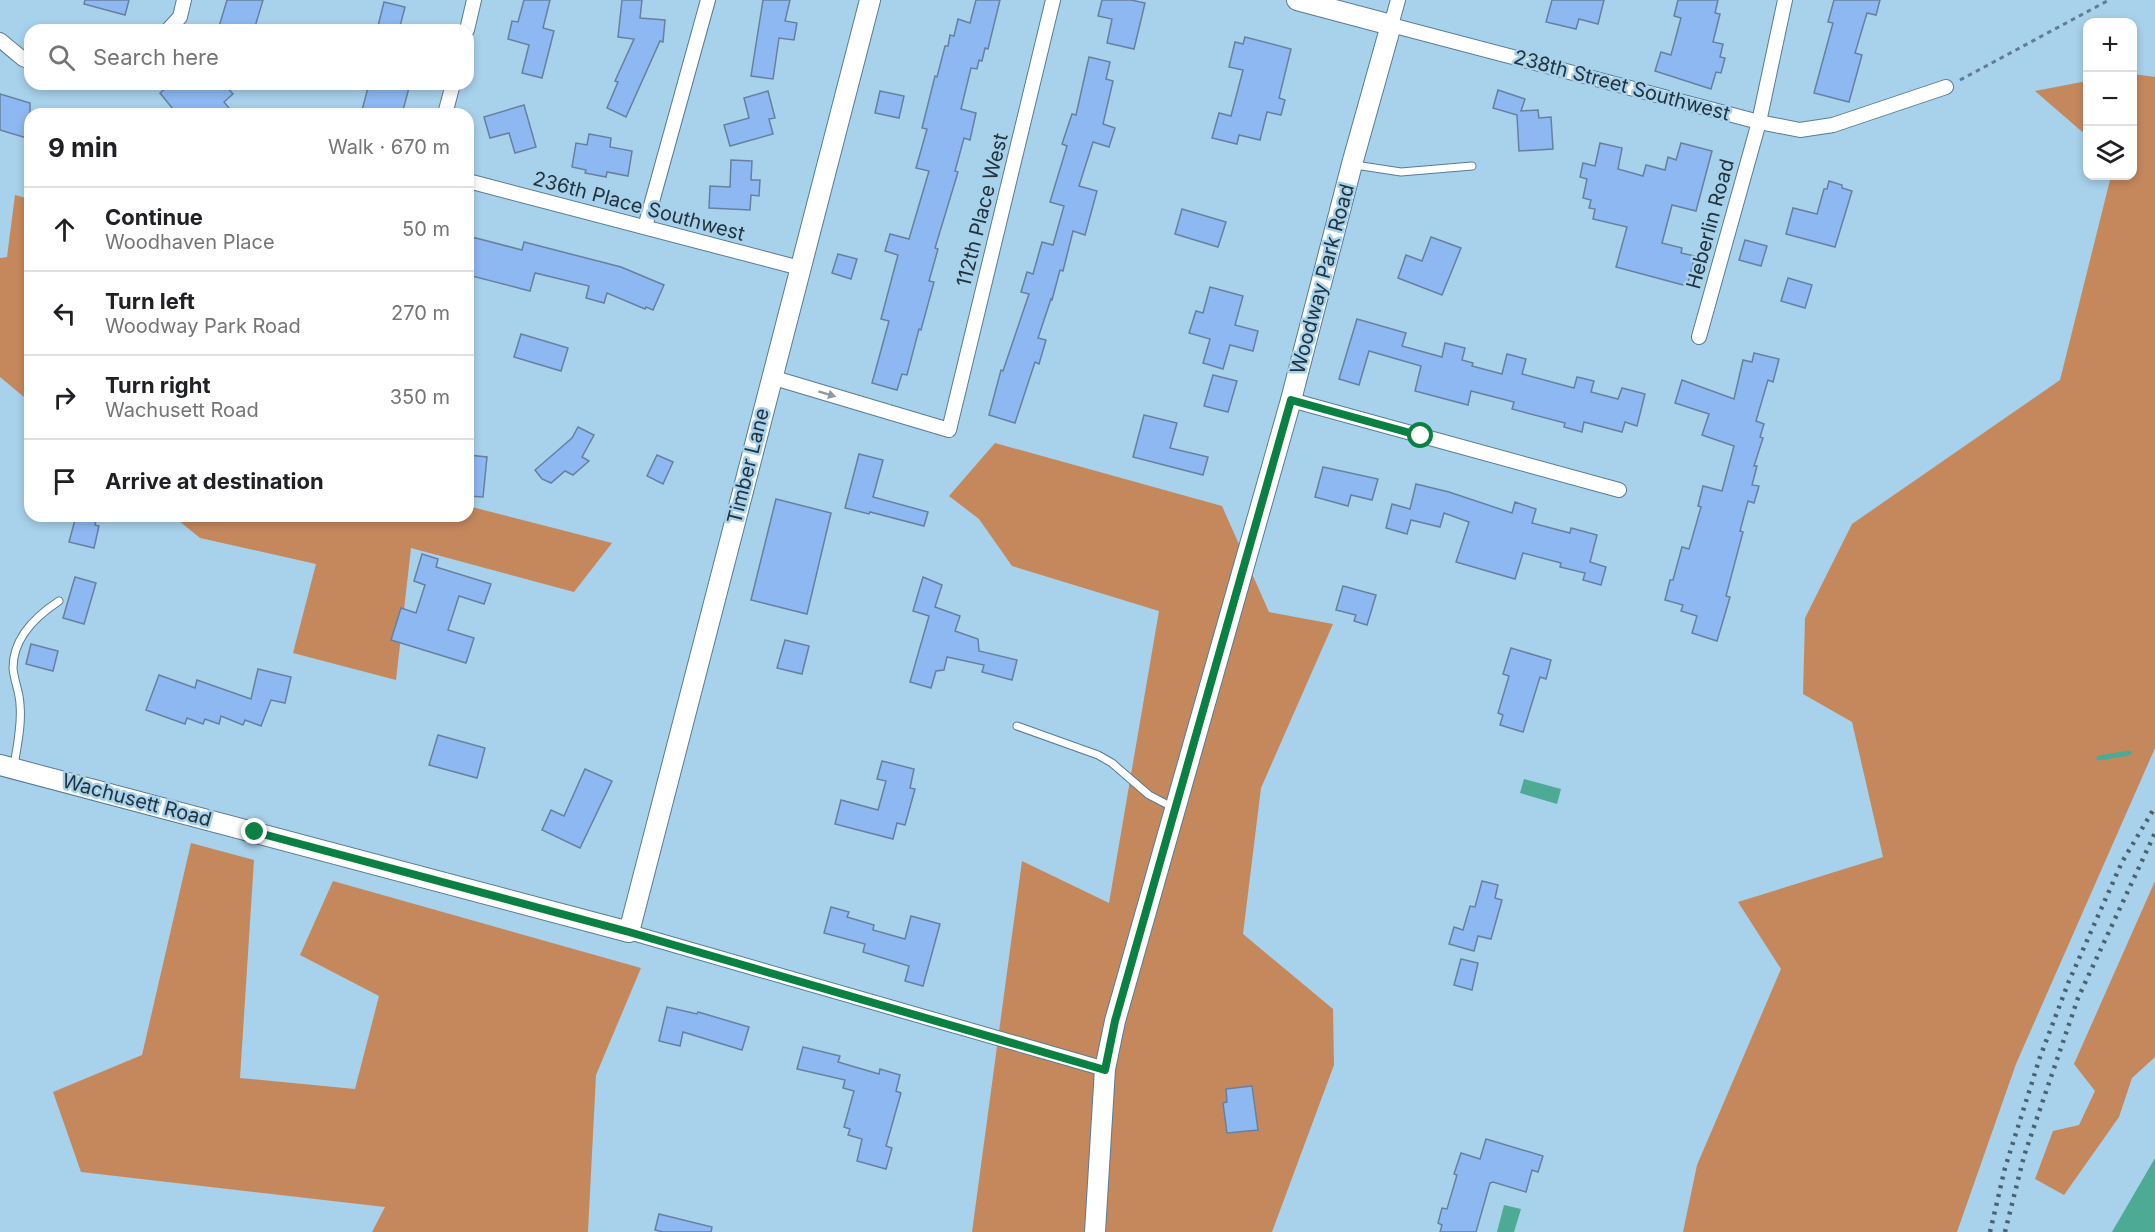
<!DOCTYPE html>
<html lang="en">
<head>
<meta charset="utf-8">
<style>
  :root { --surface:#fff; --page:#f6f6f6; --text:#202124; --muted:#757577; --line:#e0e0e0 }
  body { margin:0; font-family:Inter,sans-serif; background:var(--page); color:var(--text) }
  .controls { position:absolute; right:18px; top:18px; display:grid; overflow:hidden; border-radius:12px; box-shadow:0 3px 9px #0003 }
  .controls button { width:54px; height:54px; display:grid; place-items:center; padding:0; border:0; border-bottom:2px solid var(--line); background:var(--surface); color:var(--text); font:30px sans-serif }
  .stop { position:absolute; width:18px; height:18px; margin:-14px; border:4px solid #0b8043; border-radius:50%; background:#fff }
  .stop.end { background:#0b8043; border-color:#fff; box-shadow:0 2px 6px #0008 }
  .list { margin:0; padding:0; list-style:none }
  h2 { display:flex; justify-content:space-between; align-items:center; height:78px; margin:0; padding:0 24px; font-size:26px }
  h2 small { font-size:20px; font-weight:400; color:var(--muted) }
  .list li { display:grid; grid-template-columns:39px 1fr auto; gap:18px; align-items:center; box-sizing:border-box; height:84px; padding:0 24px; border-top:2px solid var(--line) }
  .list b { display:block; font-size:22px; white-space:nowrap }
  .list p { margin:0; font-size:20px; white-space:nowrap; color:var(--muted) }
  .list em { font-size:20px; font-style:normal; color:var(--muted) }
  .icon { flex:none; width:33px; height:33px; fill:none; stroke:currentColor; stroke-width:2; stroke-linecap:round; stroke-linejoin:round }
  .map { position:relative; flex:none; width:2155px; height:1232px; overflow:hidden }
  .search { position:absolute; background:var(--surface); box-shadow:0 3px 9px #0003; left:24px; top:24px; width:450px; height:66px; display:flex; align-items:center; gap:15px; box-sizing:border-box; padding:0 21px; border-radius:18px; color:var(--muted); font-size:22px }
  .panel { position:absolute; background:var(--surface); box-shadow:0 3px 9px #0003; left:24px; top:108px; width:450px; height:414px; border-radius:18px }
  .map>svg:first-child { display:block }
  .forest { fill:#c5885d }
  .water { fill:#4daa94 }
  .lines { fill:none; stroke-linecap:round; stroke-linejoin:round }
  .stream { stroke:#4daa94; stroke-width:5 }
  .building { fill:#8db8f2; stroke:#6880a0; stroke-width:1.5 }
  .lane-casing { stroke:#577d95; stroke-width:9 }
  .street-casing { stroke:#577d95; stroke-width:16 }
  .secondary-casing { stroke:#577d95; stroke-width:22 }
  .path { stroke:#617d8f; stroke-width:3; stroke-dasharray:4.5 4.5; stroke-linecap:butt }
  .lane { stroke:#fff; stroke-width:7 }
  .street { stroke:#fff; stroke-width:14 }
  .secondary { stroke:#fff; stroke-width:20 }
  .rail { stroke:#4a6371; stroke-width:4.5; stroke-dasharray:3 6; stroke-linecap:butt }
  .oneway { fill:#90999e }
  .route { stroke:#0b8043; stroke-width:8 }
  .labels { text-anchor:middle; stroke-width:5; stroke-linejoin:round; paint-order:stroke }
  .street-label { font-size:20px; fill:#22333d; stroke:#a8d1eb }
</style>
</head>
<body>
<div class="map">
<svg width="2155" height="1232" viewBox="0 0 2155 1232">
  <rect width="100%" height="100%" fill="#a8d1eb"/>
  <g class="forest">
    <path d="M2133,74l22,3v671l-139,316 -59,168h-274l14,-67 84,-196 -43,-67 145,-45 -31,-135 -49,-28 2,-76 47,-94 208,-144 51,-204h21z"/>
    <path d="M2087,81h1l-1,55 -52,-45z"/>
    <path d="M15,195l15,4v203l-30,-25v-119l7,-1z"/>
    <path d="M995,443l227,63 47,106 64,12 -72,164 -18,146 90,75 1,56 -62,167h-300l50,-371 87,42 50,-292 -147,-45 -33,-47 -30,-23z"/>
    <path d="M468,506l144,37 -38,49 -163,-44 -15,132 -103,-27 23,-89 -116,-26 -27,-22h295z"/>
    <path d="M191,843l63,17 -14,218 115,11 24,-93 -79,-41 33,-74 308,87 -45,107 -8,157h-216l13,-25 -304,-35 -28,-80 89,-37z"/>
    <path d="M2155,881v176l-23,21 -13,39 -55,78 -29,-16 18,-48 26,-6 16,-34 -21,-27z"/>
  </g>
  <g class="water">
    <path d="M1524,779l37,10 -4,15 -37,-11z"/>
    <path d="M2155,1158v74h-43z"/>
    <path d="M1504,1205l17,4 -7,23h-17z"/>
  </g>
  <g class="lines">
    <path class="stream" d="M2099,758l30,-5"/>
  </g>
  <g class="building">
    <path d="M85,0h44l-4,15 -41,-11z"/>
    <path d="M227,0h36l-9,30h-36z"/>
    <path d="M524,0h26l-7,28 11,3 -12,47 -20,-5 7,-28 -21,-6 4,-18 6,1z"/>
    <path d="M622,0h20l-2,18 25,2 -2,22 -3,-1 -34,76 -19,-9 11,-26 -3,-1 19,-42 -16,-2z"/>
    <path d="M763,0h27l-5,21 12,2 -3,17 -15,-2 -6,41 -22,-3z"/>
    <path d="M976,0h24l-12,49 -3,-1 -3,13 -3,-1 -2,9 -6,-1 -10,41 15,4 -6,27 -6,-2 -9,33 3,1 -23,76 3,1 -9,32 5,1 -13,48 -2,-1 -12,46 -5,-1 -5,16 -25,-7 17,-62 -8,-2 17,-64 -13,-4 5,-17 19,5 20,-68 -13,-3 11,-39 -5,-1 13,-52 2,1 8,-31h3l2,-11 4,1 4,-17 12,4z"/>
    <path d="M1102,0h29l14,3 -11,46 -27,-6 5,-24 -14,-3z"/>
    <path d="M1552,0h52l-6,24 -19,-5 -3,10 -30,-7z"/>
    <path d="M1678,0h40l-3,13 5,1 -7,28 10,2 -3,13 5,1 -4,15 -5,-1 -5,17 -56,-18 6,-19 10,3 10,-37 -7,-2z"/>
    <path d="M1834,0h46l-4,15 -9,-2 -12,40 7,2 -13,47 -35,-9 19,-70 -5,-1z"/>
    <path d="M384,2l21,5 -6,23h-22z"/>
    <path d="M1245,37l46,12 -12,49 6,2 -4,15 -14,-3 -7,28 -21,-5 -2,9 -25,-6 7,-25 12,3 12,-46 -14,-3 6,-25 8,2z"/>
    <path d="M1089,57l21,5 -4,17 7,2 -10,43 12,4 -6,19 -16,-5 -14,44 18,5 -12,44 -12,-4 -10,40 -3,-1 -8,30 -1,-1 -13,39 8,2 -7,24 -4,-2 -20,61 -26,-8 12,-45 2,1 26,-77 -8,-2 6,-20 6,2 9,-32 11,3 11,-39 -14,-4 17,-56 -5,-2 10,-30 4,1z"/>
    <path d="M171,84h53l9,10 -9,8 10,12h-57l-17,-21z"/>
    <path d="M369,84h41l-8,30h-41z"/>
    <path d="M1498,90l27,9 -4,12 17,-1 1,8 12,-1 2,32 -34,2 -2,-36 -24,-7z"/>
    <path d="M768,91l7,27 -6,1 4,15 -43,12 -6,-21 25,-7 -5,-20z"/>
    <path d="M880,91l24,5 -5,22 -24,-5z"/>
    <path d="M0,94l30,9v36l-30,-9z"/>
    <path d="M524,105l12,42 -21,6 -6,-20 -19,5 -6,-21z"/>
    <path d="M589,134l22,4 -1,9 22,4 -4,25 -21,-4 -1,5 -21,-4 1,-3 -14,-3 4,-24 11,2z"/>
    <path d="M1600,143l22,5 -4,21 25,7 3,-11 19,5 3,-13 8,3 5,-17 31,8 -16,60 -24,-6 -10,38 20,5 -1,5 14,3 -8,30 -71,-19 11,-40 -34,-8 2,-10 -6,-1 2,-8 -8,-2 4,-19 -7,-2 3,-14 12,3z"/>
    <path d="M731,160l21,1 -1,19h9l-1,16 -8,-1 -1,15 -41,-2 1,-22 20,1z"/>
    <path d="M1829,181l13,4v3l10,3 -17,56 -49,-13 7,-26 24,6 7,-25h3z"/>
    <path d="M1182,209l44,13 -8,25 -43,-13z"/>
    <path d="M468,236l54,14 2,-8 97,25 43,18 -11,25 -7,-3 -1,2 -38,-16 -3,10 -18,-5 3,-12 -54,-13 -5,18 -62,-16z"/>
    <path d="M1431,237l30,11 -19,47 -44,-17 8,-23 16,6z"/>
    <path d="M1745,240l22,6 -6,20 -22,-6z"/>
    <path d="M838,254l19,5 -6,20 -19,-6z"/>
    <path d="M1788,278l24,7 -7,23 -24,-7z"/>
    <path d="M1210,287l33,9 -8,29 23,6 -5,20 -23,-6 -7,24 -20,-6 7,-24 -21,-6 7,-22 7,2z"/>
    <path d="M1357,319l49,14 -4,13 40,11 3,-14 20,5 -3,12 11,3 -1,3 30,8 5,-20 19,5 -4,15 52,14 3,-11 17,4 -3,11 27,7 4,-11 23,6 -8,32 -12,-4 -3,10 -38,-10 -2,10 -18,-5 1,-4 -53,-14 2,-7 -43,-11 -3,14 -53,-14 6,-25 -52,-15 -10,34 -20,-6z"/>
    <path d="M521,334l47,14 -7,23 -47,-14z"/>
    <path d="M1754,353l25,6 -6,23 -5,-2 -12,41 8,3 -4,13 3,1 -9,28h3l-5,19 7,1 -5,17 -6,-2 -8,30 3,1 -17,64 4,1 -13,44 -25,-8 5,-17 -16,-5 2,-6 -18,-5 5,-20h3l9,-33 7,2 12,-42 -3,-1 5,-20 19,5 12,-45 -32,-11 7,-21 -34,-11 7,-23 52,19 9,-39 9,2z"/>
    <path d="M1213,375l24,6 -9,31 -24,-6z"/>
    <path d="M1144,415l33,8 -7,25 38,9 -5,18 -70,-18z"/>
    <path d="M578,427l16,8 -12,22 7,4 -16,14 -8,-4 -14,12 -9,-4 -7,-9 37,-32z"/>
    <path d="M859,454l24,6 -10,37 55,15 -4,14 -54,-14 -1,2 -24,-6z"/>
    <path d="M468,455l19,2 -4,40 -15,-1z"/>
    <path d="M657,455l16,7 -10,22 -16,-8z"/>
    <path d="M1323,467l55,12 -6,21 -21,-5 -3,11 -33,-9z"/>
    <path d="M1416,484l33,8 63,21 3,-11 21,7 -4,14 38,10 1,-5 26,7 -7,27 16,5 -5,18 -18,-5 2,-7 -25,-6 1,-4 -38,-10 -8,26 -59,-17 13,-40 -25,-9 -4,14 -29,-7 -4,14 -21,-6 6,-24 18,5z"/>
    <path d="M776,499l55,14 -24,101 -56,-14z"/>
    <path d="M76,516h21l-2,9 4,1 -5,22 -25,-6z"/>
    <path d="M422,554l16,5 -2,8 55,17 -7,20 -25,-8 -11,34 26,8 -8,25 -75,-23 10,-32 15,5 9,-28 -11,-4z"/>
    <path d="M75,577l21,6 -12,41 -21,-6z"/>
    <path d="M923,577l19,8 -7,22 25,9 -5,15 23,8 1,12 38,9 -5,20 -30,-8 2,-7 -37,-8 -3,13 -8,1 -5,17 -21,-6 19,-66 -16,-5z"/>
    <path d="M1343,586l33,9 -9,30 -13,-4 2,-6 -20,-5z"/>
    <path d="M785,640l24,6 -7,28 -25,-6z"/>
    <path d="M31,644l27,7 -5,20 -27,-7z"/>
    <path d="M1511,648l40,12 -5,19 -6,-2 -17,55 -23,-7 3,-10 -5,-2 11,-37 -6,-2z"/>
    <path d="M258,669l33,8 -6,26 -14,-3 -10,26 -16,-6 -2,5 -22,-9 -2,8 -14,-5 -2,5 -16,-6 -2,6 -39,-14 13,-35 36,13 2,-8 54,19z"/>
    <path d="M438,735l47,13 -8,30 -48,-13z"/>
    <path d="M882,761l32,8 -4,19 5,1 -10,36 -8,-2 -4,16 -58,-15 6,-24 37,10 8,-29 -9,-2z"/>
    <path d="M585,769l27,12 -32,67 -38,-18 9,-20 13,6z"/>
    <path d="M1482,881l16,4 -3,13 7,2 -11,39 -13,-3 -4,15 -25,-7 5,-17 9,3 7,-24 5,1z"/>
    <path d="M831,907l18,5 -2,5 27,8 -1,5 32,9 6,-23 29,8 -17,62 -18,-5 4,-15 -46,-14 2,-8 -41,-11z"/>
    <path d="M1461,959l17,4 -6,27 -18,-5z"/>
    <path d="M667,1007l30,7 1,-2 51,15 -7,23 -59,-18 -3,14 -21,-5z"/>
    <path d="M803,1047l37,9 -2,6 41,12 1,-5 20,6 -4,16 5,2 -15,53 6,2 -6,21 -29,-8 5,-22 -14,-4 2,-6 -6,-2 10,-36 -11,-3 2,-8 -48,-11z"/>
    <path d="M1252,1086l6,44 -31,3 -4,-30 4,-1 -1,-13z"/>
    <path d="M1486,1139l57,17 -5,16 -6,-2 -6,22 -33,-10 -3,1 -14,49h-36l2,-7 -4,-2 4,-15 5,1 10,-34 -3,-1 7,-21 19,6z"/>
    <path d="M659,1214l53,13 -1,5h-48l-8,-2z"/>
  </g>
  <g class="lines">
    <defs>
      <g id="lane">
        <path d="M1355,165l46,7 71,-6"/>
        <path d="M1017,726l81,29 14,8 37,32 25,13"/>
        <path d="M14,766c3,-20 8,-41 6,-61 0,-12 -6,-24 -7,-37 0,-30 23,-52 46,-67"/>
      </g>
      <g id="street">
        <path d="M1398,0l-7,25 368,97 41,8 33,-5 113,-38"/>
        <path d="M168,30l12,-13 4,-17"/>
        <path d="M467,30l7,-30"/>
        <path d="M0,40l23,19 7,3"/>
        <path d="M445,114l8,-30"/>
        <path d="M468,181l332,87"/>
        <path d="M645,227l63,-227"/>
        <path d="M1699,337l60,-215 26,-122"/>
        <path d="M771,377l178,53 104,-430"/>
        <path d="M1291,400l328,90"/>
        <path d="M629,932l476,137"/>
      </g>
      <g id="secondary">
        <path d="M0,765l629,167 241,-932"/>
        <path d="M1095,1232l10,-163 10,-48 176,-621 61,-236 39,-139 -94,-25"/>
      </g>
    </defs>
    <use href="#lane" class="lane-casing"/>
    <use href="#street" class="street-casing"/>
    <use href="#secondary" class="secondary-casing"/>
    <path class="path" d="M1960,80l149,-80"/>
    <use href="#lane" class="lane"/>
    <use href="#street" class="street"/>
    <use href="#secondary" class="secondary"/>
    <g class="rail">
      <path d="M1990,1232l15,-64 35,-111 29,-76 53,-119 33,-55"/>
      <path d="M2005,1232l19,-76 54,-158 77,-165"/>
    </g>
  </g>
  <defs><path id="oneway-solid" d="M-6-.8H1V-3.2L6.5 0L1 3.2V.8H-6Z" transform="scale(1.5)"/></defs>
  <use class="oneway" href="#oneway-solid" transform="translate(827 394) rotate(17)"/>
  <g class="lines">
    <path class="route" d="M255,832l374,100 476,138 10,-49 176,-621 130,36"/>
  </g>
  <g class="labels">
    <g class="street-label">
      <text transform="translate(1622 85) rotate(15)" y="7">238th Street Southwest</text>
      <text transform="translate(639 206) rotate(15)" y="7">236th Place Southwest</text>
      <text transform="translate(982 210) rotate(-76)" y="7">112th Place West</text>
      <text transform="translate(1710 224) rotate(-75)" y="7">Heberlin Road</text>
      <text transform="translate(1322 279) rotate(-75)" y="7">Woodway Park Road</text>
      <text transform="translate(748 466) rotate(-76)" y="7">Timber Lane</text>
      <text transform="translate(137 800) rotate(15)" y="7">Wachusett Road</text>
    </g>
  </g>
</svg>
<div class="controls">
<button>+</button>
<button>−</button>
<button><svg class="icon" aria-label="layers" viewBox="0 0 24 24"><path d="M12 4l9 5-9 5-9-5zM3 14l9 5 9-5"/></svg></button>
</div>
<div class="stop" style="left:1421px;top:436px"></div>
<div class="stop end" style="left:255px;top:832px"></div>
<div class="search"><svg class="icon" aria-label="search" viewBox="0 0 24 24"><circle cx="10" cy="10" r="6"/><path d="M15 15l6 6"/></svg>Search here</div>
<section class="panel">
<h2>9 min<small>Walk · 670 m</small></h2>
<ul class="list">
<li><svg class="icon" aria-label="ahead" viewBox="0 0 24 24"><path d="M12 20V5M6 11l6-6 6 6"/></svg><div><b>Continue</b><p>Woodhaven Place</p></div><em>50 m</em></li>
<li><svg class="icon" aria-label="left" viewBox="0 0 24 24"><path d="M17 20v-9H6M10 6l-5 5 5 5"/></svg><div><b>Turn left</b><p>Woodway Park Road</p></div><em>270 m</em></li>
<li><svg class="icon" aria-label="right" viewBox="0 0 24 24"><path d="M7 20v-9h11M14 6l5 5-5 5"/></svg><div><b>Turn right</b><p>Wachusett Road</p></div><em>350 m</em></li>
<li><svg class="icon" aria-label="arrive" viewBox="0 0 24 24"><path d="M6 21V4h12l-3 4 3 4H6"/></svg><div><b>Arrive at destination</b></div></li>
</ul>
</section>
</div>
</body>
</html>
